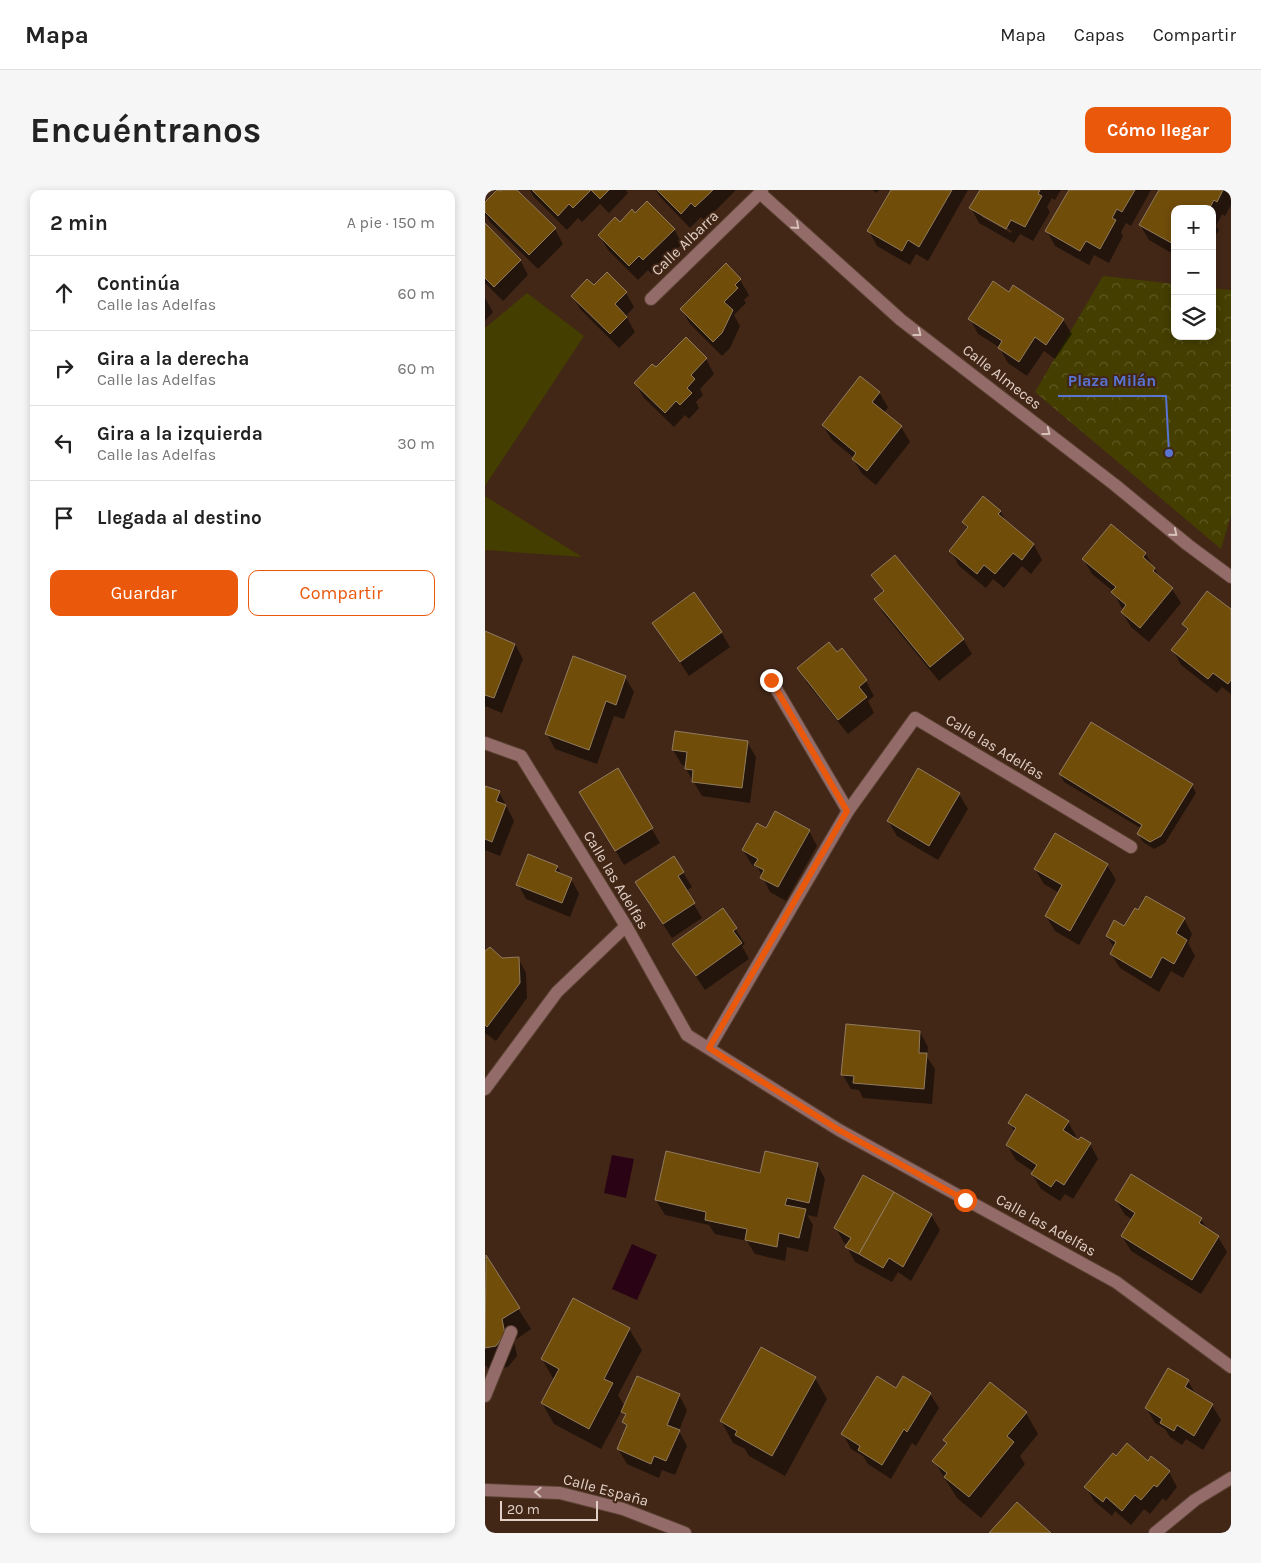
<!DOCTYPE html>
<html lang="es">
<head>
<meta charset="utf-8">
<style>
  :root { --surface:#fff; --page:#f6f6f6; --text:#222; --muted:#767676; --line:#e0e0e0; --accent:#ea580c }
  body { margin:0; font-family:Karla,sans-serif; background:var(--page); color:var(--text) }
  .controls { position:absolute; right:15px; top:15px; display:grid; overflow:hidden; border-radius:10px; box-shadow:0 2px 8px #0003 }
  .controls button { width:45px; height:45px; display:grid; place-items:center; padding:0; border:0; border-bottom:1px solid var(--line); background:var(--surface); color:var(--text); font:25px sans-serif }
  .scale { position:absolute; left:15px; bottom:12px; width:98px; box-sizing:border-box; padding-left:5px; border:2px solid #e2d0c6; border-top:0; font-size:14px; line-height:18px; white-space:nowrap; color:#e2d0c6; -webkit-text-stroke:4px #422717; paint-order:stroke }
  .stop { position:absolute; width:15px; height:15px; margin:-11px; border:4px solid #ea580c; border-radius:50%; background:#fff }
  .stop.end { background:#ea580c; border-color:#fff; box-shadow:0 1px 5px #0008 }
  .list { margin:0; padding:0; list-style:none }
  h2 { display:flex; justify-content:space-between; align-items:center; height:65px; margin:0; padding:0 20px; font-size:21px }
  h2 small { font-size:16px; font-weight:400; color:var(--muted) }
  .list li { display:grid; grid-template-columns:32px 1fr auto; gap:15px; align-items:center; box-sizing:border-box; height:75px; padding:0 20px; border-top:1px solid var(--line) }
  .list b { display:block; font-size:19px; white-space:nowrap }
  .list p { margin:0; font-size:16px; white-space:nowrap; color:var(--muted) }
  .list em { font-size:16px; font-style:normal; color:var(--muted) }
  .actions { display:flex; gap:10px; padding:15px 20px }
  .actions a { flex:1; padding:11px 0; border:1px solid var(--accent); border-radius:10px; text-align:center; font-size:18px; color:var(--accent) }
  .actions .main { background:var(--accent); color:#fff }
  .icon { flex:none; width:28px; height:28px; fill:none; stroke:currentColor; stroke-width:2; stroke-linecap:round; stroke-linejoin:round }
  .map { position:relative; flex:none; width:746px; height:1343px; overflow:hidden; border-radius:10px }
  header { display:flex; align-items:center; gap:30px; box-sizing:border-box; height:70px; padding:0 25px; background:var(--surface); border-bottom:1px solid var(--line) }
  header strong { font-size:24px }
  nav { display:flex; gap:28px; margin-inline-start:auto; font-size:18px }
  .intro { display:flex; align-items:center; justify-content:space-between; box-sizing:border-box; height:120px; padding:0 30px }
  h1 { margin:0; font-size:35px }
  .button { padding:12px 22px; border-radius:10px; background:var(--accent); color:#fff; font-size:18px; font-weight:700 }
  main { display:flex; gap:30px; padding:0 30px }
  aside { flex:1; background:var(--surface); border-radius:10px; box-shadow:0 2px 8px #0003 }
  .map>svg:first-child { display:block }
  .grass { fill:#443e00 }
  .park { fill:url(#park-crowns) }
  .water { fill:#2a0414 }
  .shadow { fill:#0007; fill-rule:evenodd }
  .building { fill:#714d0a; stroke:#917c5f }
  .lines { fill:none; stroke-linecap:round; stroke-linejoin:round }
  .minor-casing { stroke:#5c4233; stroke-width:14 }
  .minor { stroke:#936c69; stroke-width:12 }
  .oneway { stroke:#d6c1b8 }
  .route { stroke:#ea580c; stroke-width:6 }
  .labels { text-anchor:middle; stroke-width:4; stroke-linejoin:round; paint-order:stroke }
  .street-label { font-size:15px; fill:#e2d0c6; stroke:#422717 }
  .leader { fill:none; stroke:#5875d3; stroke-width:2 }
  .callout-dot { fill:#5875d3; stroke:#422717; stroke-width:2 }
  .callout-label { font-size:16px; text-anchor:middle; font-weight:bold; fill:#5875d3; stroke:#422717; stroke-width:4; stroke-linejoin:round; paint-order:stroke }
</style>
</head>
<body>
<header>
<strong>Mapa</strong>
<nav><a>Mapa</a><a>Capas</a><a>Compartir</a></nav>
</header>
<div class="intro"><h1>Encuéntranos</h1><a class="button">Cómo llegar</a></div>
<main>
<aside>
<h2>2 min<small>A pie · 150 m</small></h2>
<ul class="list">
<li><svg class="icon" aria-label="ahead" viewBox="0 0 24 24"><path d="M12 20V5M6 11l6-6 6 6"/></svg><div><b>Continúa</b><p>Calle las Adelfas</p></div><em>60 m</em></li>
<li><svg class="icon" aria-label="right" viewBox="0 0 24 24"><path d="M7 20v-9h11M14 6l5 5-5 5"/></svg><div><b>Gira a la derecha</b><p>Calle las Adelfas</p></div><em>60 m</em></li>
<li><svg class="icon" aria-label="left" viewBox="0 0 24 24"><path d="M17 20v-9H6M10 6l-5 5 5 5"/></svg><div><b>Gira a la izquierda</b><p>Calle las Adelfas</p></div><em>30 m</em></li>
<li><svg class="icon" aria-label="arrive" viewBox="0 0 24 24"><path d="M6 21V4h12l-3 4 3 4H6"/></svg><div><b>Llegada al destino</b></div></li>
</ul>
<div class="actions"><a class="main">Guardar</a><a>Compartir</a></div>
</aside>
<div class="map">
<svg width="746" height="1343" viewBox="0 0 746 1343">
  <defs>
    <pattern id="park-crowns" width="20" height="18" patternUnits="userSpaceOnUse" patternTransform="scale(1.25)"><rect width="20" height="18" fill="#443e00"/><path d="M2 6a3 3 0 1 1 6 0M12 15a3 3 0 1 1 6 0" fill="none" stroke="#5f5924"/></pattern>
  </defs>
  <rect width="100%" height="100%" fill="#422717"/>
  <g class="grass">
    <path d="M42,103l57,43 -99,150v-158z"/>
    <path d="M0,306l97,61 -97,-7z"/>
  </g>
  <path class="park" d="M618,86l72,8v52h37v-48l19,2v225l-10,34 -186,-157z"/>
  <g class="water">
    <path d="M127,965l22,4 -8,39 -22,-5z"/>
    <path d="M147,1054l25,11 -20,45 -25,-11z"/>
  </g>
  <g class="shadow">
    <path d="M20,0h10l40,39 8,15 -25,25 -48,-47 -5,-8v-10z"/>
    <path d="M45,0h96l2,3 -19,20 -9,-9 -18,18 -4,-4 -11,12 -34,-34z"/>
    <path d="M171,0h79v1l-30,30 -4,-4 -11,11 -30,-31z"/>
    <path d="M387,0h7l-2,3z"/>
    <path d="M407,0h76l-40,71 -12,-7 -6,11 -33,-19 -8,-15z"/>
    <path d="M496,0h80l-6,10 -3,-2 -5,9 3,5 -17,29 -13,-7 -6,9 -35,-20 -8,-15zM497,24l30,17 -1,2 -29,-16z"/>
    <path d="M585,0h81l-20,36 -5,-3 -5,9 2,4 -14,27 -15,-8 -5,10 -34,-19 -8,-15z"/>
    <path d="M675,0h71v15l-6,11 -3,-2 -6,12 3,4 -7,11v-32h-37v46l-26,-15 -9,-15z"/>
    <path d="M150,24l39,15 8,15 -30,30 -4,-4 -10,10 -30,-30 -9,-15z"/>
    <path d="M0,35l35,35 8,15 -25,26 -18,-18z"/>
    <path d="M241,75l14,15 9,15 -5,5 2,3 -12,12 6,11 -10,22 -8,8 -32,-32 -8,-14z"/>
    <path d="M109,97l32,6 8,14 -8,9 9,16 -16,16 -38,-38 -9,-14z"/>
    <path d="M524,103l54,27 9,14 -17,25 -11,-8 -17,25 -19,-13 -9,-16 -21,-13 -8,-15z"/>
    <path d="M0,108l8,14 -8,9z"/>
    <path d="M221,169l8,15 -14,15 3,6 -7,7 3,6 -10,11 -4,-4 -11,12 -30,-29 -9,-15 21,-14z"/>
    <path d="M394,202l9,15 -4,6 17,14 9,15 -34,43 -14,-11 -9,-15 1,-1 -22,-18 -9,-14z"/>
    <path d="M515,321l7,12 27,22 8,15 -11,14 -9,-8 -18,22 -11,-9 -7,9 -27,-22 -8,-15 17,-21 -5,-8z"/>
    <path d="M660,363l16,26 11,10 9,14 -32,39 -18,-15 -9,-15 2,-2 -3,-3 -7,-15 -22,-18 -8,-14z"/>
    <path d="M410,367l68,82 9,15 -33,27 -55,-67 -8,-14 8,-7 -11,-18z"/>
    <path d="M746,421v83l-9,-7 -5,6 -36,-28 -8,-15 15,-19 -5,-7z"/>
    <path d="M169,433l67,9 9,15 -41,29z"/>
    <path d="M0,443l30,11 8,15 -21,54 -17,-7z"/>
    <path d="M357,460l24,31 8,15 -6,5 6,12 -26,21 -41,-51 -8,-15z"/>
    <path d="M140,487l9,15 -10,27 -10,-3 -17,48 -42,-15 -8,-15z"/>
    <path d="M262,552l9,15 -6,46 -48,-7 -16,-27v-3l-4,-1 -9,-15z"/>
    <path d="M132,580l43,73 -36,22 -43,-73z"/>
    <path d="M575,584l132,11 4,8 -31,50 -11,6 -11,-7 -5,-8 4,-5 -78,-47z"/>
    <path d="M0,597l14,5 15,29 -14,35 -15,-6z"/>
    <path d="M474,604l9,15 -30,51 -41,-24 -9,-15z"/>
    <path d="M281,639l43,2 8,15 -31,55 -16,-9 -12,-24 -6,-3 -9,-15z"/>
    <path d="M189,668l18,29 -6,4 16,27 -30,20 -27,-41z"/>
    <path d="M622,675l9,15 -37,65 -24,-14 -9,-15 13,-23 -15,-9 -9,-15z"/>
    <path d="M72,677l5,8 9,4 8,15 -9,23 -44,-18 -8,-15z"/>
    <path d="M238,719l22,35 -3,2 7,13 -44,31 -31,-46z"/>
    <path d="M699,729l8,15 -4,9 7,13 -12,22 -12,-7 -12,21 -39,-24 -9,-14 3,-6 -7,-12z"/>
    <path d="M0,763l17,6 16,-1 8,15 1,25 -31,43 -11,-8z"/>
    <path d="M435,842l8,15 -1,10 8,12 -3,35 -69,-6 -4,-8 -8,-1 -9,-15z"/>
    <path d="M583,932l8,14 -1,3 15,5 8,15 -25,40 -8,-5 -5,7 -19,-12 -9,-15 2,-2 -18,-12 -9,-15 8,-13 -5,-9z"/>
    <path d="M332,974l8,15 -8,38 -10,-2 6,10 -5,27 -21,-5 -2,14 -30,-7 -8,-13 -32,-7 -6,-9 -44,-10 -9,-15 105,-26z"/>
    <path d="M631,1010l85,19 7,12 10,6 9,15 -26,42 -70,-43 -9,-15 11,-16 -8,-5z"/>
    <path d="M446,1025l9,15 -29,51 -13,-9 -6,10 -37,-20 -8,-15 1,-2 -4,-2 -8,-15z"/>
    <path d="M0,1067l46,72 -17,12 3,15 -9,11 -18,3 -5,-5z"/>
    <path d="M144,1139l13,21 -24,45 7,12 54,-12 8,15 -8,21 8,15 -12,29 -13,-5 -3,8 -32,-14 -9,-15 9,-21 -3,-6 2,-5 -4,-7 -21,39 -47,-25 -12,-21 12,-23 -12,-21z"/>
    <path d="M330,1188l12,21 -42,77 -36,-20 -4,-7 -12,-6 -12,-22z"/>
    <path d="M703,1191l8,14 16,10 9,15 -18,30 -17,-11 -4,6 -12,-8 -5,-8 -10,-6 -9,-15z"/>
    <path d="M411,1199l34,5 9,14 -23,38 -4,-3 -21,36 -23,-15 -5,-8 -12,-7 -8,-15z"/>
    <path d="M541,1223l12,21 -18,22 5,8 -44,54 -24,-20 -23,-37 13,-16 -2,-5z"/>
    <path d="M631,1267l32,6 21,9 8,15 -11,14 -3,-3 -13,16 -6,-5 -13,16 -16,-14 -3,5 -18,-15 -8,-14z"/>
  </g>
  <g class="building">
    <path d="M12,0l4,1 2,-1h14l39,38 -27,27 -44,-43v-10z"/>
    <path d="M47,0h59l-18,18 -4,-4 -11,12z"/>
    <path d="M106,0h18l-9,9z"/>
    <path d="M172,0h56l-18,17 -4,-4 -10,11z"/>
    <path d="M406,0h61l-33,57 -11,-7 -6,11 -35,-20z"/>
    <path d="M495,0h60l-2,4 4,2 -17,31 -14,-7 -5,9 -37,-21z"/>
    <path d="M584,0h66l-13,22 -5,-3 -5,9 4,2 -16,29 -14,-8 -6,10 -35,-20z"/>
    <path d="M674,0h64l-6,12 -3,-2 -5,9h-34v36l-36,-20z"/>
    <path d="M162,11l28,28 -32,31 -4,-4 -10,10 -31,-31 17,-18 5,5 12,-13 3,4z"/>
    <path d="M0,33l36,37 -27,27 -9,-9z"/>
    <path d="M241,73l15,16 -6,6 3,3 -14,14 9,8 -11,23 -9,9 -33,-33z"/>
    <path d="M122,82l20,20 -12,12 12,13 -17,17 -39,-38 16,-17 7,6z"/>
    <path d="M508,91l16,11 4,-7 51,34 -18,26 -11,-8 -16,25 -21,-14 4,-7 -34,-22z"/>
    <path d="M201,147l21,21 -16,17 4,4 -8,9 5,5 -12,12 -4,-4 -11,12 -31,-30 18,-19 4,3z"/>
    <path d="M375,186l20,16 -8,10 30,24 -35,45 -15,-12 4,-6 -34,-28z"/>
    <path d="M498,306l18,15 -3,3 36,30 -12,16 -9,-7 -18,21 -11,-9 -7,9 -28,-23 19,-24 -6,-5z"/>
    <path d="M626,334l35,29 -3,4 12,11 -2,3 20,17 -33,40 -19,-16 5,-7 -15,-13 5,-5 -34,-28z"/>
    <path d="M410,365l69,84 -34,28 -56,-68 10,-8 -13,-16z"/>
    <path d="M722,401l24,18v71l-3,4 -15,-11 -5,6 -37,-29 17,-21 -6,-5z"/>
    <path d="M209,402l28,40 -42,30 -28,-39z"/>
    <path d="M0,441l30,13 -21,54 -9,-3z"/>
    <path d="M344,452l8,10 5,-4 25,32 -8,7 8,10 -29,23 -41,-52z"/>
    <path d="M88,466l53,20 -10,29 -10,-4 -17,49 -44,-16z"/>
    <path d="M606,532l102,62 -32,52 -11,6 -13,-8 5,-9 -83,-51z"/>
    <path d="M190,541l73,10 -6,47 -50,-6 1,-12 -8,-1 2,-17 -15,-2z"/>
    <path d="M133,578l35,60 -38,23 -36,-59z"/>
    <path d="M433,578l42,25 -31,53 -42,-25z"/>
    <path d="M0,596l15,5 -4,10 10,4 -14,37 -7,-3z"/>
    <path d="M290,621l35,19 -32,57 -18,-9 4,-8 -10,-5 4,-6 -16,-9 15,-27 9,5z"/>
    <path d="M570,643l53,31 -38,67 -25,-15 17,-31 -28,-16z"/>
    <path d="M43,664l30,12 -3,5 17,7 -10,25 -46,-18z"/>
    <path d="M189,666l10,16 -6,4 17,27 -32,21 -28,-42z"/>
    <path d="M661,706l39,22 -9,15 11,7 -13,24 -12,-7 -11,21 -41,-24 6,-12 -10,-6 8,-16 10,6 11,-18 3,2z"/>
    <path d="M238,718l14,20 -4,3 9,12 -46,33 -24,-32z"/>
    <path d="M5,757l12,11 17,-1 1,26 -33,44 -2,-2v-74z"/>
    <path d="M361,834l74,7 -1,22h8l-3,36 -71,-6 1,-7 -13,-1z"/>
    <path d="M541,904l43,27 -6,9 15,10 3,-3 10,6 -27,42 -8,-5 -5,7 -20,-13 6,-9 -31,-20 10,-17 -8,-5z"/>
    <path d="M181,961l94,22 5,-22 53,12 -9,40 -22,-5 -2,7 21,4 -7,29 -20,-5 -2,14 -32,-7 2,-11 -42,-9 1,-8 -51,-12z"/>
    <path d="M646,984l71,44 -3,5 20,13 -27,44 -71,-44 14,-23 -20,-13z"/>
    <path d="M378,985l31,17 -35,62 -14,-7 6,-9 -17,-10z"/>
    <path d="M409,1002l38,22 -29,53 -14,-9 -6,10 -24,-14z"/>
    <path d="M1,1065l34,53 -18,11 3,15 -9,12 -11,2z"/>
    <path d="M88,1108l57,30 -26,51 9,4 -24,46 -48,-26 18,-34 -18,-10z"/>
    <path d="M276,1157l55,30 -44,79 -37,-21 2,-4 -17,-10z"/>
    <path d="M683,1178l21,12 -4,7 28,17 -19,32 -17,-11 -3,6 -14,-8 2,-4 -17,-11z"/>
    <path d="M152,1186l43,18 -13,31 13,5 -14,31 -12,-5 -3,8 -34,-15 10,-24 -5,-3 4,-8 -5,-2z"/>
    <path d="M392,1186l19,12 7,-12 28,17 -24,39 -3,-3 -22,36 -24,-15 2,-4 -19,-12z"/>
    <path d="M505,1192l37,30 -20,24 7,6 -45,55 -25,-20 3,-4 -15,-12 15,-18 -4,-3z"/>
    <path d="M642,1253l21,18 3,-5 19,15 -13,16 -3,-2 -13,15 -6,-5 -13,16 -16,-14 -3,5 -19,-15 29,-34 3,3z"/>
    <path d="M532,1312l34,31h-62z"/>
  </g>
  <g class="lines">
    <defs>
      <g id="minor">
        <path d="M275,3l141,127 214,165 73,60 43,32"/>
        <path d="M166,109l109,-106 2,-3"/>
        <path d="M286,490l77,131"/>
        <path d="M0,553l36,13 105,170 61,109 152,95 277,152 115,85"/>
        <path d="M224,858l139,-237 67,-93 216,129"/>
        <path d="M0,899l72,-97 69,-66"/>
        <path d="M0,1206l26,-64"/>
        <path d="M0,1300l75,3 63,16 62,24"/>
        <path d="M670,1343l40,-33 36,-22"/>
      </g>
    </defs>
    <use href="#minor" class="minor-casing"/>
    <use href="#minor" class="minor"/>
  </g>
  <defs><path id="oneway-chevron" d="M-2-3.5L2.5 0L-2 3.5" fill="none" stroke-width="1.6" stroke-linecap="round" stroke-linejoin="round" transform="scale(1.25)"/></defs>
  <g class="oneway">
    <use href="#oneway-chevron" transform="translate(311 36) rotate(42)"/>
    <use href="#oneway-chevron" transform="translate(433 143) rotate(38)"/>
    <use href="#oneway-chevron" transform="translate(562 242) rotate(38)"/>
    <use href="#oneway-chevron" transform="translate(689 343) rotate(40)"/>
    <use href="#oneway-chevron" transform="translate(53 1302) rotate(-178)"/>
  </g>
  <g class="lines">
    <path class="route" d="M286,490l76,131 -138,237 130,82 126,70"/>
  </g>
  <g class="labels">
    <g class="street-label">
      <text transform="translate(200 53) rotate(-44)" y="5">Calle Albarra</text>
      <text transform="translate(517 187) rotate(38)" y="5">Calle Almeces</text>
      <text transform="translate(510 557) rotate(31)" y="5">Calle las Adelfas</text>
      <text transform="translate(131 690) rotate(59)" y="5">Calle las Adelfas</text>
      <text transform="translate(561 1035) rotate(29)" y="5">Calle las Adelfas</text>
      <text transform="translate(121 1300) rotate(15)" y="5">Calle España</text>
    </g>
  </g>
  <path class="leader" d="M684 263L681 206H573"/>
  <circle class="callout-dot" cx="684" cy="263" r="5"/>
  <g class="callout-label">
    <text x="627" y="196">Plaza Milán</text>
  </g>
</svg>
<div class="controls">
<button>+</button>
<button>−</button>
<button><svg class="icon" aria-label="layers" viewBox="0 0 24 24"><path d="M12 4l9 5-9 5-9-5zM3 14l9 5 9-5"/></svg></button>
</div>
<div class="scale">20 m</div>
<div class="stop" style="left:480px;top:1010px"></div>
<div class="stop end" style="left:286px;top:490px"></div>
</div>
</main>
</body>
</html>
